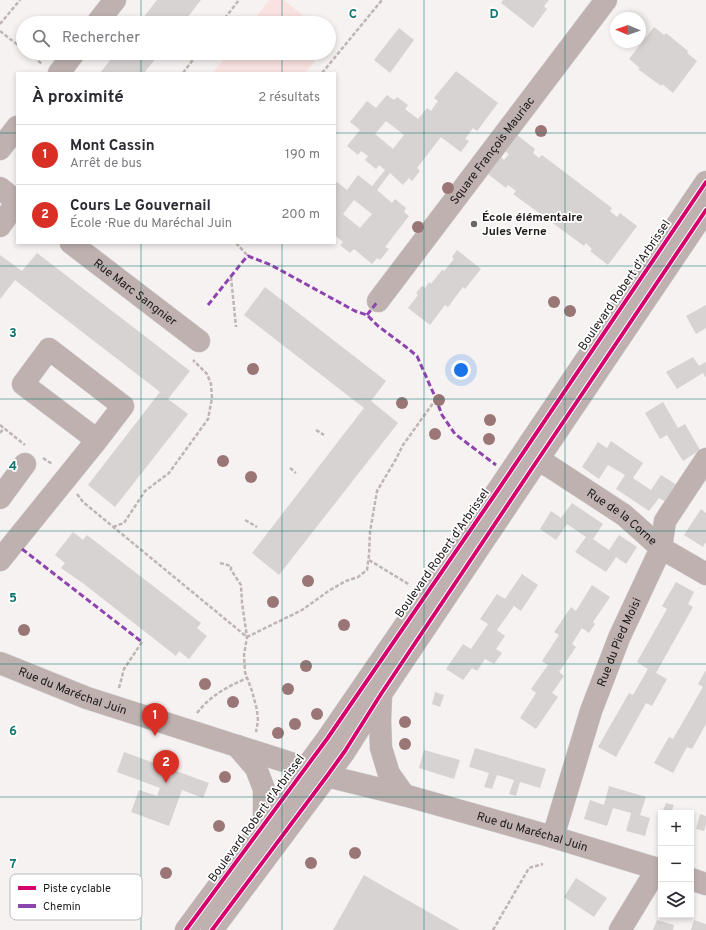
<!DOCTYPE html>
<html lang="fr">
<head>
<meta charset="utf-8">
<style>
  :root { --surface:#fff; --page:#f7f7f7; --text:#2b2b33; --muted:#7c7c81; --line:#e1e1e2; --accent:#d93025 }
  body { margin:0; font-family:Overpass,sans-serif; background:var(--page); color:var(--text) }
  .controls { position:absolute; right:12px; bottom:12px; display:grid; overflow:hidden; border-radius:0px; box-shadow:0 2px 6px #0003 }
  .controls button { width:36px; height:36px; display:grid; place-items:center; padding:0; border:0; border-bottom:1px solid var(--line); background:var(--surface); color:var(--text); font:20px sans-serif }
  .compass { position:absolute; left:610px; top:12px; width:36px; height:36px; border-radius:50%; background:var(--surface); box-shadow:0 2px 6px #0003; rotate:272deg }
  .you { position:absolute; left:461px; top:370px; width:14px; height:14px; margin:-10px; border:3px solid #fff; border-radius:50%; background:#1a73e8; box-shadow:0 0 0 6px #1a73e833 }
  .badge { display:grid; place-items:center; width:26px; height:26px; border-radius:50%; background:var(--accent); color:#fff; font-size:13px; font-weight:700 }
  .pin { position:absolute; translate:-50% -33px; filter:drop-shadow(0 1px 2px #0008) }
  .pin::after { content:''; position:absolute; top:21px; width:14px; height:12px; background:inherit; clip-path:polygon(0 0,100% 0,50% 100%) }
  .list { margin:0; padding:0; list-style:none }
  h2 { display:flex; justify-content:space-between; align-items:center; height:52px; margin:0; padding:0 16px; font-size:17px }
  h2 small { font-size:13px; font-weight:400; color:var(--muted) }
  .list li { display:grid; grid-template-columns:26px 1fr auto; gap:12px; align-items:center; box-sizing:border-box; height:60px; padding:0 16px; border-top:1px solid var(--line) }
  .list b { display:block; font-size:15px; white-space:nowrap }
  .list p { margin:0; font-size:13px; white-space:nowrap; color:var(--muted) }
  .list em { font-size:13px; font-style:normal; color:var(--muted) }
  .icon { flex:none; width:22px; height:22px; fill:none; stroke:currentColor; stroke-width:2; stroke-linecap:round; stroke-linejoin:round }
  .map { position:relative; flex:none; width:706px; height:930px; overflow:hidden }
  .search { position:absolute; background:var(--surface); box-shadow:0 2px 6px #0003; left:16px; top:16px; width:320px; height:44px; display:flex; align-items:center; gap:10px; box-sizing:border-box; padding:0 14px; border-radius:22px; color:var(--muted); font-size:15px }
  .panel { position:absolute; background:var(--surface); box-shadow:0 2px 6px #0003; left:16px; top:72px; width:320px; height:172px; border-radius:0px }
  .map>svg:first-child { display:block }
  .green { fill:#f9e2e0 }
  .building { fill:#d7d3d2; fill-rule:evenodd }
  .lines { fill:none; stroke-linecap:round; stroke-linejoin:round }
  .minor-casing { stroke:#d3d0d0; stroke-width:23 }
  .path { stroke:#beb5b4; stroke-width:2.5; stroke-dasharray:4 2; stroke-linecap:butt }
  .minor { stroke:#beb1b0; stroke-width:22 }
  .quiet { stroke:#8e44ad; stroke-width:3; stroke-dasharray:6 3; stroke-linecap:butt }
  .cycleway-casing { stroke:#fff; stroke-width:6 }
  .cycleway { stroke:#d6006c; stroke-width:4 }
  .tree { fill:#9a7676 }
  .grid { fill:none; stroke:#0f766e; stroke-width:1; stroke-opacity:0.55 }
  .poi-dot { fill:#696665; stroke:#fff; stroke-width:1.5 }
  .labels { text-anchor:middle; stroke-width:3.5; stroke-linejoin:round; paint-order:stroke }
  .street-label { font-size:12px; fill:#1d1a19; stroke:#fff }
  .poi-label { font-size:12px; font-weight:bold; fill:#1d1a19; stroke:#fff; text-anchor:start }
  .key { fill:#fff; stroke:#bbbaba; stroke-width:1 }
  .key-label { font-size:11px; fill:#1d1a19 }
  .grid-label { font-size:13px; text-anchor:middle; font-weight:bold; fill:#0f766e; stroke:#fff; stroke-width:3.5; stroke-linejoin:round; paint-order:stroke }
</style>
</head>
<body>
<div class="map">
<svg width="706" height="930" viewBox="0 0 706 930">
  <rect width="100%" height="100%" fill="#f7f2f2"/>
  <g class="green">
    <path d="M269,0h15l28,23h-61z"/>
    <path d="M228,53h93l-16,20h-92z"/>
  </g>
  <g class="building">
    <path d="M157,0h44l-18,23h-44z"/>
    <path d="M503,0h46l-5,6 3,3 -14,19 -32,-25z"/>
    <path d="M654,27l10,8 2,-2 22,18 -1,2 10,8 -24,32 -11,-9 -1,2 -23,-17 2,-1 -11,-9z"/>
    <path d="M399,28l15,12 -24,33 -16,-13z"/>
    <path d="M116,53h44l-16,20h-44z"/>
    <path d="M456,71l42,32 -21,28 -4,-3 -8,11 4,2 -8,11 -20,-15 -24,31 3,3 -8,10 -3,-3 -6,7 -13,-12 -13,17 15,13 3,-4 11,9 -2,4 5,4 -24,31 4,2 -9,11 -3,-2 -5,6 -18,-15 -4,4 -10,-8 3,-3 -7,-6 -1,2v-54l2,-2 10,8 11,-15 14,11 13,-16 -6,-5 -3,4 -11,-9 3,-4 -7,-5 -3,4 -11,-9 13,-16 -10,-8 17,-21 9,7 11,-13 7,5 3,-3 11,8 -3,4 13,10 9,-11 4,3 7,-10 -4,-3zM386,121l18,14 -11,14 -18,-15zM354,200l18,14 -12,14 -17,-14z"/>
    <path d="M517,135l18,14 -2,4 6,5 3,-3 70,53 -2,3 7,6 3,-4 17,13 -29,39 -18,-14 2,-2 -6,-6 -2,3 -71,-52 3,-3 -8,-6 -2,3 -18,-14 13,-17 3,3 5,-6 -4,-3z"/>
    <path d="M457,250l24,19 -16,20 -2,-2 -15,20 -3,-2 -15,20 -22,-17 10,-13 -2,-2 6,-7 3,2 4,-6 2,2 11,-14 2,1 10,-12 -2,-2z"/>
    <path d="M37,253l153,118 -22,28 20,15 -73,93 -27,-22 72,-93 -145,-112 -15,19v-44l22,16z"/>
    <path d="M265,287l121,94 -15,20 27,22 -119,152 -27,-22 112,-145 -120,-93z"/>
    <path d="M706,305v23l-10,6 -10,-18z"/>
    <path d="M693,357l6,9 7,-4v16l-3,-5 -26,16 -11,-17z"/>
    <path d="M663,402l15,26 7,-4 15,26 -17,11 -16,-26 -7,4 -15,-26z"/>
    <path d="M611,441l32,22 -10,15 18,12 10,-15 16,10 -11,17 -7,-4 -10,13 -33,-22 9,-14 -17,-10 -9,14 -17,-12 16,-25 9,6z"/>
    <path d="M572,503l31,21 -10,15 16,11 10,-15 18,12 -11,17 -10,-7 -10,15 -31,-20 11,-15 -19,-13 -11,16 -16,-11 11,-18 10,7z"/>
    <path d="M701,509l5,4v29l-3,5 -19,-12z"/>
    <path d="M73,532l10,8 4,-5 114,88 -4,5 10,8 -18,23 -10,-8 -3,5 -92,-72 -23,-16 4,-5 -10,-8z"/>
    <path d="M522,574l16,11 -17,26 -7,-5 -17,24 8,6 -9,13 6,4 -8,11 -9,-5 -8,12 -5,-3 -9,12 -17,-11 17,-25 8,5 17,-25 -8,-5 17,-25 8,5z"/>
    <path d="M676,582l18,10 -6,12 5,3 -37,66 11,6 -15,27 -6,-3 -30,54 -18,-10 31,-54 4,2 15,-26 -11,-7 30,-53 -5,-3z"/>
    <path d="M592,585l18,12 -17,25 2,2 -6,9 -7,-5 -10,16 4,3 -17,25 5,4 -12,17 6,4 -22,32 -16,-11 16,-25 -5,-4 17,-24 -6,-4 17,-26 -5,-3 17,-25 5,4z"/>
    <path d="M706,670v54l-14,25 -5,-2 -14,26 -19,-10 15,-26 4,2 30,-52 -5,-3z"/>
    <path d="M435,692l9,3 -4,12 -8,-3z"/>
    <path d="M475,748l71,21 -6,19 -20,-6 -4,14 -7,-2 5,-14 -17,-5 -5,14 -8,-2 5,-14 -20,-6z"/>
    <path d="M424,750l36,10 -6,19 -35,-11z"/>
    <path d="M124,752l85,31 -6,15 -21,-8 -13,36 -38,-14 8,-22 18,6 3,-8 -43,-16z"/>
    <path d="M609,786l37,11 -6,18 10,3 -5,18 -19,-5 5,-18 -18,-5 -6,18 -23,-7 6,-19 14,5z"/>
    <path d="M666,803l8,2 -3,8h-9z"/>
    <path d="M700,814l6,2v8l-2,7 -8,-2z"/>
    <path d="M364,875l31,18 65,37h-127z"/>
    <path d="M576,878l31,20 -13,19 -30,-20z"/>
    <path d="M657,920l17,5 -1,5h-20z"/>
    <path d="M694,920l12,4v6h-15z"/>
  </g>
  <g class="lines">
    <defs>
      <g id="minor">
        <path d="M97,23l18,-23"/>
        <path d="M59,73l15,-20"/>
        <path d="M0,149l17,-22"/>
        <path d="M0,188l17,14"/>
        <path d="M0,226l17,-24"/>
        <path id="s1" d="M71,243l128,98"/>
        <path id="s2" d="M378,301l228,-301"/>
        <path id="s3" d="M537,461l12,5 75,49 37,33 45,26"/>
        <path d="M0,498l25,-34"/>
        <path d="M0,560l97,-120 26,-34 -74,-57 -26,35 74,56"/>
        <path id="s4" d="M0,663l87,35 219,70 21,8 77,19 149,42 108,33"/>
        <path d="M381,694l-1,27 1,27 8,26 15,21"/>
        <path d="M237,746l19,22 8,21v35"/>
        <path id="s5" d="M553,837l38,-126 28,-73 42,-90 4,-27 41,-62"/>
        <path d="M691,879l15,5"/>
        <path d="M186,930l141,-191 171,-249 208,-308"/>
        <path d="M212,930l115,-154 18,-25 36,-57 156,-233 169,-251"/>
        <path d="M620,930l31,-51 4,-11"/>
      </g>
    </defs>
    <use href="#minor" class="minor-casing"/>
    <g class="path">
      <path d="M221,23l18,-23"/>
      <path d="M0,24l20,-24"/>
      <path d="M0,31l23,18"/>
      <path d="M29,53l13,11"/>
      <path d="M183,73l15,-20"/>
      <path d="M322,73l60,-73"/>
      <path d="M236,243l12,13"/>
      <path d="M231,277l5,50"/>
      <path d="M0,425l25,20"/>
      <path d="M316,430l8,5"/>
      <path d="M0,433l4,-5"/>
      <path d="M43,458l9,6"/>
      <path d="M290,468l6,5"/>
      <path d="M77,494l6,8 164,135 55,-27 28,-20 16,-9 12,-4 9,-7 2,-15 1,-23 7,-41 19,-32 7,-14 33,-46"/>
      <path d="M245,520l12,7"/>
      <path d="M113,527l11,-4 21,-32 24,-18 39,-54 4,-21 -1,-14 -4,-10 -14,-14"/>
      <path d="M369,560l41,25"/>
      <path d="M220,563l11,3v4l10,15 1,18 5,34 -3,18 1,17 7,19 5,19 1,11 -2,11"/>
      <path d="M119,688l5,-19 18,-27"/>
      <path d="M197,713c14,-18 30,-26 50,-35"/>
      <path d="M493,930l36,-62 14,-4"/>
    </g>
    <use href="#minor" class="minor"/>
    <g class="quiet">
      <path d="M208,305l36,-45 4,-4 23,9 84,46 12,4 11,11 28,21 11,9 19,43 6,16 13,19 41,31"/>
      <path d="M367,315l11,-14"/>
      <path d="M22,549l120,93"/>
    </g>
    <defs>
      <g id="cycleway">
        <path d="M186,930l141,-191 171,-249 208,-308"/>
        <path d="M212,930l115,-154 18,-25 36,-57 156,-233 169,-251"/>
      </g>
    </defs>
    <use href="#cycleway" class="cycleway-casing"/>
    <use href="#cycleway" class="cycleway"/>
  </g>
  <g class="tree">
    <circle cx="541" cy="131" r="6"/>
    <circle cx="448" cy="188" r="6"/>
    <circle cx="418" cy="227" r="6"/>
    <circle cx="554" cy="302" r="6"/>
    <circle cx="570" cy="311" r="6"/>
    <circle cx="253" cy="369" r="6"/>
    <circle cx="439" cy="400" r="6"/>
    <circle cx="402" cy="403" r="6"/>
    <circle cx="490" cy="420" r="6"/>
    <circle cx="435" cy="434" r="6"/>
    <circle cx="489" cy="439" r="6"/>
    <circle cx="223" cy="461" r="6"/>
    <circle cx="251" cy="477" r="6"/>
    <circle cx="308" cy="581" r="6"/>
    <circle cx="273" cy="602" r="6"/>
    <circle cx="344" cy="625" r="6"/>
    <circle cx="24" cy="630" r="6"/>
    <circle cx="306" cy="666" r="6"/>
    <circle cx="205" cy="684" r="6"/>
    <circle cx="288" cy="689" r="6"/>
    <circle cx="233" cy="702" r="6"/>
    <circle cx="317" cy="714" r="6"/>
    <circle cx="405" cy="722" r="6"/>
    <circle cx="295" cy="724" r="6"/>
    <circle cx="278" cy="733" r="6"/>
    <circle cx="405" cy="744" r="6"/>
    <circle cx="225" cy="777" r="6"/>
    <circle cx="219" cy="826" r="6"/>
    <circle cx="355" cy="853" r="6"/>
    <circle cx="311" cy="863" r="6"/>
    <circle cx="166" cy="873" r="6"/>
  </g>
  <path class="grid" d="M141,0v23M282,0v23M424,0v930M565,0v930M141,53v20M282,53v20M0,133h17M335,133h371M141,243v687M282,243v687M0,266h706M0,399h706M0,531h706M0,664h706M0,797h706"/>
  <circle class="poi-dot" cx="474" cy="224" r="4"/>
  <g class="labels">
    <g class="street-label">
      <text dy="4" stroke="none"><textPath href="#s2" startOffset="189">Square François Mauriac</textPath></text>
      <text transform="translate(624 285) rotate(-56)" y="4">Boulevard Robert d'Arbrissel</text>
      <text dy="4" stroke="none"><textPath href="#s1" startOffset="81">Rue Marc Sangnier</textPath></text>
      <text dy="4" stroke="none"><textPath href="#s3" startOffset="102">Rue de la Corne</textPath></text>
      <text transform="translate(442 553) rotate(-55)" y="4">Boulevard Robert d'Arbrissel</text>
      <text dy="4" stroke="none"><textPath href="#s5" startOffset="206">Rue du Pied Moisi</textPath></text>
      <text dy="4" stroke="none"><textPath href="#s4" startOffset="78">Rue du Maréchal Juin</textPath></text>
      <text transform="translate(256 818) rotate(-54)" y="4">Boulevard Robert d'Arbrissel</text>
      <text dy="4" stroke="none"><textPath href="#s4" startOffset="559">Rue du Maréchal Juin</textPath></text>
    </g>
    <g class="poi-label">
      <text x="482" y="221">École élémentaire<tspan x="482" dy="14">Jules Verne</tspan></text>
    </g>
  </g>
  <rect x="10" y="874" width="132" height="46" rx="6" class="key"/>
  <rect x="18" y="886" width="18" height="4" fill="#d6006c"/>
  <rect x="18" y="904" width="18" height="4" fill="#8e44ad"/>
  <g class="key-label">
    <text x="43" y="892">Piste cyclable</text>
    <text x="43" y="910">Chemin</text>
  </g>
  <g class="grid-label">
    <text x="353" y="18">C</text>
    <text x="494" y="18">D</text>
    <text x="13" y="337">3</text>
    <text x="13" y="470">4</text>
    <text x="13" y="602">5</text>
    <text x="13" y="735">6</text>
    <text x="13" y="868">7</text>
  </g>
</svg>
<div class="controls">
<button>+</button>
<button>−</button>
<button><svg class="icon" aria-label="layers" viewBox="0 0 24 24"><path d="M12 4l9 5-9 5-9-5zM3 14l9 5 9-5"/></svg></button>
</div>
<svg class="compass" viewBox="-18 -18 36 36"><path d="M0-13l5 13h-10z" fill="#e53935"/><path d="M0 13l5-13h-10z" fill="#7c7c81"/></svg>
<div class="you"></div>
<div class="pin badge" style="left:155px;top:736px">1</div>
<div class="pin badge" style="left:166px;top:783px">2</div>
<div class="search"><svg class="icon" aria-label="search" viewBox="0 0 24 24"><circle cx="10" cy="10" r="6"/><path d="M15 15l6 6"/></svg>Rechercher</div>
<section class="panel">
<h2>À proximité<small>2 résultats</small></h2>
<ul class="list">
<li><span class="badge">1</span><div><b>Mont Cassin</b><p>Arrêt de bus</p></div><em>190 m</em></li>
<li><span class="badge">2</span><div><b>Cours Le Gouvernail</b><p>École · Rue du Maréchal Juin</p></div><em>200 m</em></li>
</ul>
</section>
</div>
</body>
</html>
